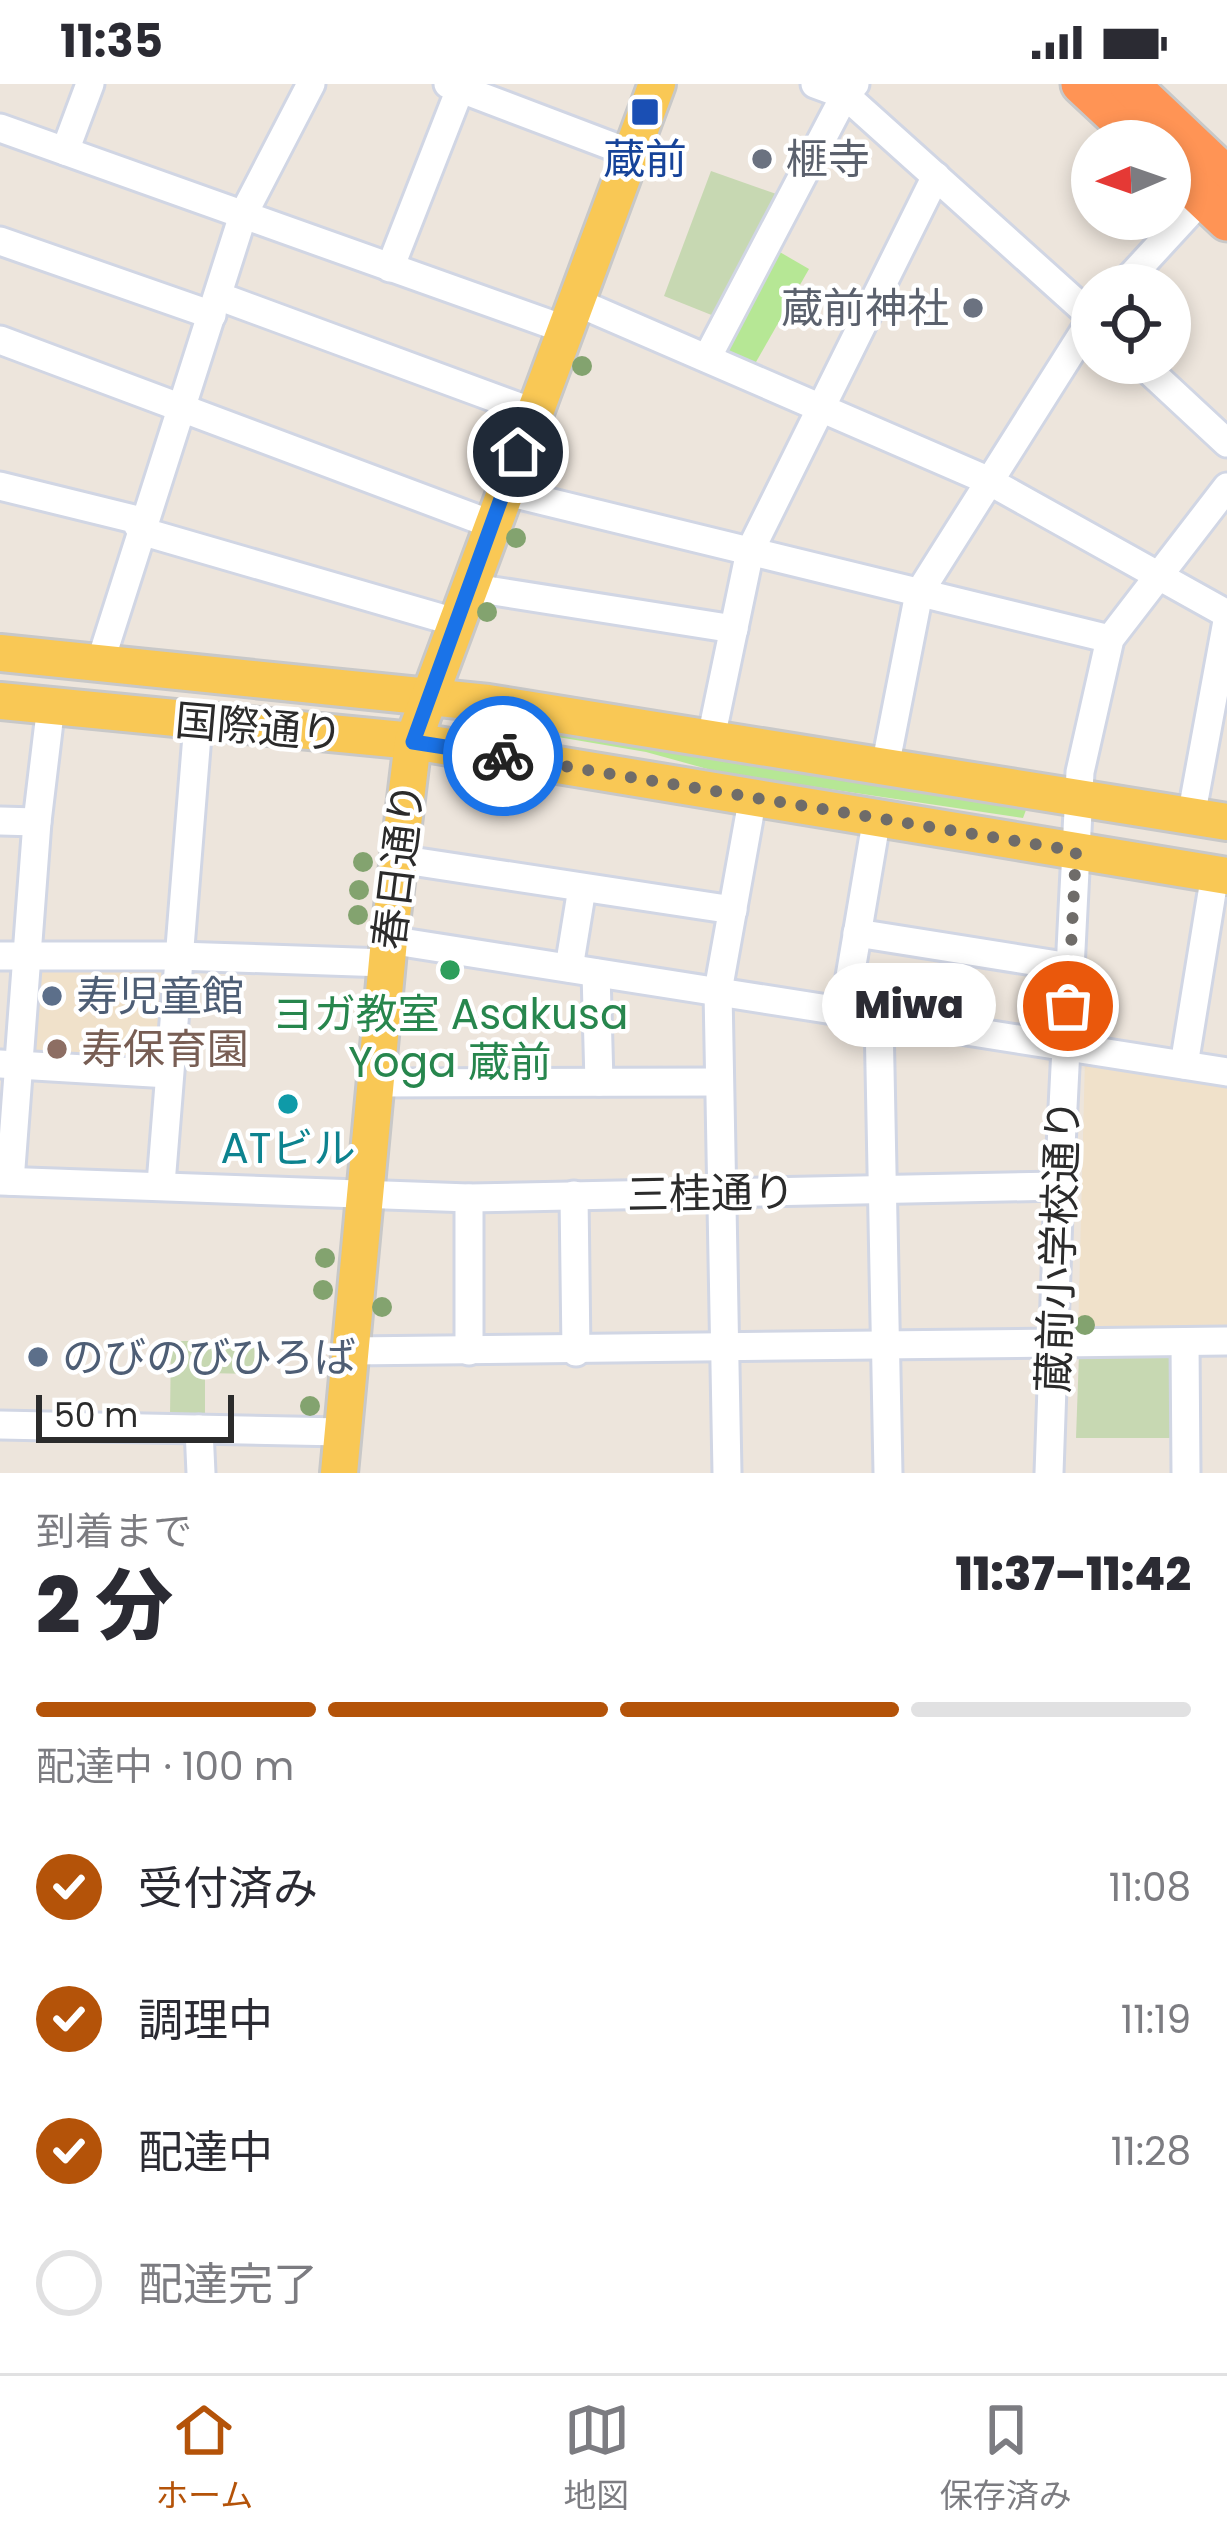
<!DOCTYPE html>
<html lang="ja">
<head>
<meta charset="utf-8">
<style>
  body { margin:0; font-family:Poppins,"Noto Sans JP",sans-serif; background:#f7f7f7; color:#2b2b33; height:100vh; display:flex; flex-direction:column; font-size:45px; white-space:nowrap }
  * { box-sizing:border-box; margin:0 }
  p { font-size:39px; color:#7c7c81 }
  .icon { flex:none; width:66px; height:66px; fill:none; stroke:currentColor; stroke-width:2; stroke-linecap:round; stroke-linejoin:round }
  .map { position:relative; height:1389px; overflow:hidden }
  .panel { display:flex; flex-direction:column; background:#fff; flex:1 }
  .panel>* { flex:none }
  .needle { width:78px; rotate:268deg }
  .buttons { position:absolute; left:1071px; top:36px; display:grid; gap:24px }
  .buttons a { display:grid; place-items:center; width:120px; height:120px; border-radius:50%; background:#fff; box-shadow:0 6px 18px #0003; font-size:60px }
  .scale { position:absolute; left:36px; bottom:30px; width:198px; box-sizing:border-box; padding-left:12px; border:6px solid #2b2b2b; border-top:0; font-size:33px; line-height:42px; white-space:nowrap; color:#2b2b2b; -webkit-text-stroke:9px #fff; paint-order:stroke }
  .pin { position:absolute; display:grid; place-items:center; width:102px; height:102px; color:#fff; margin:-51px; border:6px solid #fff; border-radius:50%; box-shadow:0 3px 12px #0007 }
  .courier { position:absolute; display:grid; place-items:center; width:120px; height:120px; margin:-60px; border:9px solid #1a73e8; border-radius:50%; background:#fff; color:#222; box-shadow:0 3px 15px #0007 }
  .bubble { position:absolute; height:84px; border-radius:42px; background:#fff; box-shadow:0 6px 18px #0003; font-size:39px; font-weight:800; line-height:84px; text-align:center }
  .summary em { font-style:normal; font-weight:800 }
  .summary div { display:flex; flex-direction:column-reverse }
  .summary { display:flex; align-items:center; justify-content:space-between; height:204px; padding:0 36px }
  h1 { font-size:78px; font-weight:800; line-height:90px }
  .bar { display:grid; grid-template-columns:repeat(4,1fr); gap:18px 12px; align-content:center; height:144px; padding:0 36px }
  .bar i { height:15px; border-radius:9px; background:#e1e1e2 }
  .bar .current { background:#b45309 }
  .bar p { grid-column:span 4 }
  ol { padding:0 36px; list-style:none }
  li { display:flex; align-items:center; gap:36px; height:132px }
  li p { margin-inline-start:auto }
  li .icon { padding:12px; border-radius:50%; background:#b45309; color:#fff; stroke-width:4 }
  li:last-child { color:#7c7c81 }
  li i { width:66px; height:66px; border:6px solid #e1e1e2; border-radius:50% }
  .status { display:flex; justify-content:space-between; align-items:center; height:84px; padding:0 60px; background:#fff; direction:ltr }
  .status svg { height:33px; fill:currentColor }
  .dock { display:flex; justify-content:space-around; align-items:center; height:168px; border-top:3px solid #e1e1e2; background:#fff; font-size:33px; color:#7c7c81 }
  .dock a { display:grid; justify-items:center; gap:6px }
  .dock .current { color:#b45309 }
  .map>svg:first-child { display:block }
  .education { fill:#f0e1ca }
  .green { fill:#b6e795 }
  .cemetery { fill:#c7d8b2 }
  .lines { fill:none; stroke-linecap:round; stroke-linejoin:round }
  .minor-casing { stroke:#d1d6e4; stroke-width:33 }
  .major-casing { stroke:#c8c8c8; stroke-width:42 }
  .highway-casing { stroke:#c8c8c8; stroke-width:45 }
  .minor { stroke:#fff; stroke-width:27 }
  .major { stroke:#f9c855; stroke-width:36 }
  .highway { stroke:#ff9455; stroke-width:39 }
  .tree { fill:#83a36f }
  .done { stroke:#6f6c69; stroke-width:12; stroke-dasharray:0 21.6 }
  .route { stroke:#1a73e8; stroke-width:15 }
  .transit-dot { fill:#1a4fb4; stroke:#fff; stroke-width:4.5 }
  .worship-dot { fill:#6b7280; stroke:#fff; stroke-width:4.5 }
  .leisure-dot { fill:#2e9e5b; stroke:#fff; stroke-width:4.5 }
  .service-dot { fill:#5c6f8a; stroke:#fff; stroke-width:4.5 }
  .education-dot { fill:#8d6e63; stroke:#fff; stroke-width:4.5 }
  .culture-dot { fill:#0f9aa8; stroke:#fff; stroke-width:4.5 }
  .labels { text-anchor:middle; stroke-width:9; stroke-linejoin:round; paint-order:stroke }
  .transit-label { font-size:42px; fill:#164399; stroke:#fff }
  .worship-label { font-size:42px; fill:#5b616d; stroke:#fff; text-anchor:start }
  .street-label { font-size:42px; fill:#2b2b2b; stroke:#fff }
  .service-label { font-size:42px; fill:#4e5e75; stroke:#fff; text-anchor:start }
  .leisure-label { font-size:42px; fill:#27864d; stroke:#fff }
  .education-label { font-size:42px; fill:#785e54; stroke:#fff; text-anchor:start }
  .culture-label { font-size:42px; fill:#0d838f; stroke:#fff }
</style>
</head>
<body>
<div class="status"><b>11:35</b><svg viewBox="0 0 49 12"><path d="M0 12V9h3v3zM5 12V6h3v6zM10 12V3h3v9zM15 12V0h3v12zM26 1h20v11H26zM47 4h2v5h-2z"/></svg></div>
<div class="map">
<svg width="1227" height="1389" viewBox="0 0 1227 1389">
  <rect width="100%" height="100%" fill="#ede5dc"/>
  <g class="education">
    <polygon points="38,883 169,884 161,981 32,975"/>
    <polygon points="1085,974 1227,997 1227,1247 1078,1251"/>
  </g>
  <g class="green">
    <polygon points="778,167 809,185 752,285 725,269"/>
    <polygon points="503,638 1026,726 1023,734 722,689 646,668 505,644"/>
  </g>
  <g class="cemetery">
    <polygon points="711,87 782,112 719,234 664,212"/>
    <polygon points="171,1257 255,1257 254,1290 205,1289 205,1332 170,1332"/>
    <polygon points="1179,1269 1176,1354 1076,1354 1079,1270"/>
  </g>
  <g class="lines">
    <defs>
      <g id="minor">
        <polyline points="448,0 630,69"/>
        <polyline points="815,0 845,11 1092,233"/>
        <polyline points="0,44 564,245"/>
        <polyline points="65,67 90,0"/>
        <polyline points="0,157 212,231"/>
        <polyline points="390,184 462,0"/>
        <polyline points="1123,201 1203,114"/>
        <polyline points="218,212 533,328"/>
        <polyline points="574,217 987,396 1227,530"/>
        <polyline points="0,256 491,440"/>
        <polyline points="707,274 845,11 855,0"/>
        <polyline points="1141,279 1227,359"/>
        <polyline points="0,402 134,435 141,447 455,538"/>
        <polyline points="503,407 1110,555"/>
        <polyline points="468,503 734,545"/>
        <polyline points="100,579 243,131 311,0"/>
        <polyline points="711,654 750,467 936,92"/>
        <polyline points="885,683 919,509 1092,235"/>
        <polyline points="1191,733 1227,537"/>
        <polyline points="0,737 37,738"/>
        <polyline points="398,775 733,826"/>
        <polyline points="857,849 1070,883"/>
        <polyline points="389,856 1227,988"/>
        <polyline points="0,872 178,872 386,879"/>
        <polyline points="569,884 582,804"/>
        <polyline points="596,889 599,998"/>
        <polyline points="844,928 877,733"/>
        <polyline points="879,934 888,1389"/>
        <polyline points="0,980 169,990"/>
        <polyline points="1184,981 1215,790"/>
        <polyline points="375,999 719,998"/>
        <polyline points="0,1097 469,1114 1059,1102"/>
        <polyline points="10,1097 37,738 51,621"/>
        <polyline points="161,1100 198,639"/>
        <polyline points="574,1111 576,1268"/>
        <polyline points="1185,1258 1186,1389"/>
        <polyline points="350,1267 1227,1257"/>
        <polyline points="469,1267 469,1114"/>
        <polyline points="0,1341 343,1348"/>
        <polyline points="199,1345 201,1389"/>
        <polyline points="727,1389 718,907 753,712"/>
        <polyline points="1049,1389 1059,1102 1080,688 1110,555 1227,403"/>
      </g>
      <g id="major">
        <polyline points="0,569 488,619 1227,738"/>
        <polyline points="0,617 413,657 1227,792"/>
        <polyline points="339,1389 389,856 413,657 657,0"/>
      </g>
      <g id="highway">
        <polyline points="1081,0 1142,57"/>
        <polyline points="1129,0 1227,93"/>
        <polyline points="1170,83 1227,137"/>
      </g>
    </defs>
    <use href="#minor" class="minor-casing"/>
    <use href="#major" class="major-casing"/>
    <use href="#highway" class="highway-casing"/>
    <use href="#minor" class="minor"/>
    <use href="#major" class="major"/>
    <use href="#highway" class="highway"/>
  </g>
  <g class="tree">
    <circle cx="582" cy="282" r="10"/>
    <circle cx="516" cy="454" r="10"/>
    <circle cx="487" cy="528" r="10"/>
    <circle cx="363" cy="778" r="10"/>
    <circle cx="359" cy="806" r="10"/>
    <circle cx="358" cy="831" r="10"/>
    <circle cx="325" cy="1174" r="10"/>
    <circle cx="323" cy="1206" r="10"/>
    <circle cx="382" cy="1223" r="10"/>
    <circle cx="1085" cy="1241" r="10"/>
    <circle cx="310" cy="1322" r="10"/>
  </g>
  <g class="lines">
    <polyline class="done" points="503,672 1076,767 1068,922"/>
    <polyline class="route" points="503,672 413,658 518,368"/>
  </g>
  <rect class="transit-dot" x="630" y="13" width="30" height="30" rx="6"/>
  <g class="worship-dot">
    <circle cx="762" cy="75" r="12"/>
    <circle cx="973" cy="224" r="12"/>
  </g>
  <circle class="leisure-dot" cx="450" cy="886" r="12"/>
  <g class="service-dot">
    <circle cx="52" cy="912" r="12"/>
    <circle cx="38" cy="1273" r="12"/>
  </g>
  <circle class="education-dot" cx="57" cy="965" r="12"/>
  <circle class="culture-dot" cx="288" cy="1020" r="12"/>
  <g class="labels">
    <g class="transit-label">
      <text x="645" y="90">蔵前</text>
    </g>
    <g class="worship-label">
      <text x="786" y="90">榧寺</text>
      <text x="949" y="239" text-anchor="end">蔵前神社</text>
    </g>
    <g class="street-label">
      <text transform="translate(259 643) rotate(5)" y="15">国際通り</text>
      <text transform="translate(398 782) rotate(-83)" y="15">春日通り</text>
      <text transform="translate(711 1109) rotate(-1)" y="15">三桂通り</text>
      <text transform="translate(1058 1162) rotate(-88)" y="15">蔵前小学校通り</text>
    </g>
    <g class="service-label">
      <text x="76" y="927">寿児童館</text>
      <text x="62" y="1288">のびのびひろば</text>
    </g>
    <g class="leisure-label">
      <text x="450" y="945">ヨガ教室 Asakusa<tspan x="450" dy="48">Yoga 蔵前</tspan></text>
    </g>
    <g class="education-label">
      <text x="81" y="980">寿保育園</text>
    </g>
    <g class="culture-label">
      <text x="288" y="1079">ATビル</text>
    </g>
  </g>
</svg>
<div class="buttons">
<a><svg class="needle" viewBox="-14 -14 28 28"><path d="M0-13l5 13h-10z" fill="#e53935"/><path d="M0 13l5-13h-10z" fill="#7c7c81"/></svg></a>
<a><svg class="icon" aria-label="locate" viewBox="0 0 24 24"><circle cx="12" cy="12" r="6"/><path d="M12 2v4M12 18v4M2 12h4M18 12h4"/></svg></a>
</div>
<div class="scale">50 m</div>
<div class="pin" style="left:1068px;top:922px;background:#ea580c"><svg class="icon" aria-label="bag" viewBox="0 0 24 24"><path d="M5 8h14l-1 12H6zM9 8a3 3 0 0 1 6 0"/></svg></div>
<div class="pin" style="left:518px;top:368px;background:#1f2937"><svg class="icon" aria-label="home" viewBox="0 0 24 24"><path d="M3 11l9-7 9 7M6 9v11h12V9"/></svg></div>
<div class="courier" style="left:503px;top:672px"><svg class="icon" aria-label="bike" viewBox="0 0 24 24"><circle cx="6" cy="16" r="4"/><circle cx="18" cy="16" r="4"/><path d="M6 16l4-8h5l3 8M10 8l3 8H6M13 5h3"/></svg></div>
<div class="bubble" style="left:822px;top:879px;width:174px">Miwa</div>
</div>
<section class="panel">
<div class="summary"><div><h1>2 分</h1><p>到着まで</p></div><em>11:37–11:42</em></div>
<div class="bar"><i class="current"></i><i class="current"></i><i class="current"></i><i></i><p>配達中 · 100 m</p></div>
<ol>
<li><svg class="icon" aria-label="check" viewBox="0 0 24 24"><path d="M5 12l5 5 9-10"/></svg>受付済み<p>11:08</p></li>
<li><svg class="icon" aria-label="check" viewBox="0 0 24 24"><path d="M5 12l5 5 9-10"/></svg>調理中<p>11:19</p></li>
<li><svg class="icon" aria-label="check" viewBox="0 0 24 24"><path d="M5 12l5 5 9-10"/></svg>配達中<p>11:28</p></li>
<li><i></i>配達完了</li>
</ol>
</section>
<nav class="dock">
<a class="current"><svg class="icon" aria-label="home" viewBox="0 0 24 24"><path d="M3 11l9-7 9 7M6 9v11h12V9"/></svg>ホーム</a>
<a><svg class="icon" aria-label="map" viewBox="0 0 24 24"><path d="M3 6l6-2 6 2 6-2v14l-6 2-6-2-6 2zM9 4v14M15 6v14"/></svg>地図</a>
<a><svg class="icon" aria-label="saved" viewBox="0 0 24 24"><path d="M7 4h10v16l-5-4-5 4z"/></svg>保存済み</a>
</nav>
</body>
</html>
